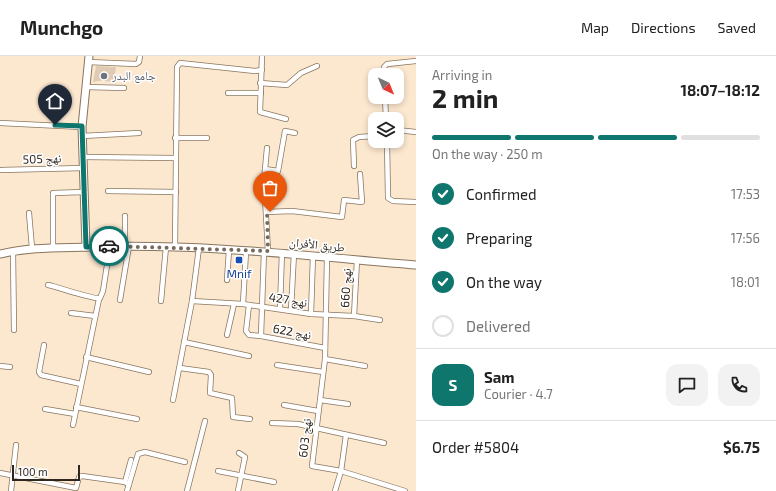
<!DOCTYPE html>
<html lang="en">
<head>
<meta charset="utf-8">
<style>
  body { margin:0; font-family:"Exo 2","Noto Naskh Arabic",sans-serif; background:#f2f2f2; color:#222; height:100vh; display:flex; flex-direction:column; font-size:15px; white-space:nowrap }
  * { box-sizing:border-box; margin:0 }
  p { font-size:13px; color:#767676 }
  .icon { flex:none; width:22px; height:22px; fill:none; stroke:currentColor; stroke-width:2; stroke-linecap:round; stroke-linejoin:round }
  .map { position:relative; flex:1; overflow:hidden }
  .drawer { display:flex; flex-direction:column; background:#fff; width:360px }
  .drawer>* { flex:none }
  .needle { width:26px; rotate:137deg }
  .controls { position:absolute; left:368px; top:12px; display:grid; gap:8px }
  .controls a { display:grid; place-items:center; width:36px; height:36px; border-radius:8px; background:#fff; box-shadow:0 2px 6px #0003; font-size:20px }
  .scale { position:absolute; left:12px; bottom:10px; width:68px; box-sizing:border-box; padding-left:4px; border:2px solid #2f271e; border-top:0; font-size:11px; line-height:14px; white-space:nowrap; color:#2f271e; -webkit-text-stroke:3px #fff; paint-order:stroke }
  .pin { position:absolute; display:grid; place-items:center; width:34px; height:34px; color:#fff; margin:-41px -17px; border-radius:50% 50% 50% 0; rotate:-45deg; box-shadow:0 0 4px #0007 }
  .pin .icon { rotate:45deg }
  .courier { position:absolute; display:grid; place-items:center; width:40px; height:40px; margin:-20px; border:3px solid #0f766e; border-radius:50%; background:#fff; color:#222; box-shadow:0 1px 5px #0007 }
  .summary em { font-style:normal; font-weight:700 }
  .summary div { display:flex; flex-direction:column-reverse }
  .summary { display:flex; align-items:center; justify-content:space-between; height:68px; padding:0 16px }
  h1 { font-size:26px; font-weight:700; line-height:30px }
  .bar { display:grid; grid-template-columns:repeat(4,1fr); gap:6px 4px; align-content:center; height:48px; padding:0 16px }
  .bar i { height:5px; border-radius:3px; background:#e0e0e0 }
  .bar .on { background:#0f766e }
  .bar p { grid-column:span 4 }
  .line { display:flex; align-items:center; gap:10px; padding:0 16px; border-top:1px solid #e0e0e0 }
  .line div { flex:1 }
  .round { display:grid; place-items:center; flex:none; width:42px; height:42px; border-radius:12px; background:#f2f2f2 }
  ol { padding:0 16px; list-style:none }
  li { display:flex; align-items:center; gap:12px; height:44px }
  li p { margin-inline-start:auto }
  li .icon { padding:4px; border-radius:50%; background:#0f766e; color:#fff; stroke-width:4 }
  li:last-child { color:#767676 }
  li i { width:22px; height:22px; border:2px solid #e0e0e0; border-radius:50% }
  header { display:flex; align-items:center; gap:24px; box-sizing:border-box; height:56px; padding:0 20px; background:#fff; border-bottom:1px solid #e0e0e0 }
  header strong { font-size:19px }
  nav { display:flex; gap:22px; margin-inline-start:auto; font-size:14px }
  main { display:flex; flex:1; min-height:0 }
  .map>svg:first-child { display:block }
  .building { fill:#dfcbb3 }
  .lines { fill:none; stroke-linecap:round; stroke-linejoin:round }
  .street-casing { stroke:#897660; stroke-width:6 }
  .secondary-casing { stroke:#897660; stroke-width:9 }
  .street { stroke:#fff; stroke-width:4.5 }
  .secondary { stroke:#fff; stroke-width:7 }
  .done { stroke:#776a5c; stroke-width:4; stroke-dasharray:0 7.2 }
  .route { stroke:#0f766e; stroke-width:5 }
  .worship-dot { fill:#6b7280; stroke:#fff; stroke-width:1.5 }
  .transit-dot { fill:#1a4fb4; stroke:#fff; stroke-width:1.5 }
  .labels { text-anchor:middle; stroke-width:3; stroke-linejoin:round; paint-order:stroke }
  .worship-label { font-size:12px; fill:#5b616d; stroke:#fff; text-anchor:start }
  .street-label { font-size:12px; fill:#2f271e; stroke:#fff }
  .transit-label { font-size:12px; fill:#164399; stroke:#fff }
</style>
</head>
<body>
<header>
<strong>Munchgo</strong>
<nav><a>Map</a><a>Directions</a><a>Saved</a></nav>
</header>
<main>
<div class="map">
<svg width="416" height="435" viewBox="0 0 416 435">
  <rect width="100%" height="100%" fill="#fce7cf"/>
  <polygon class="building" points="96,10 116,11 114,26 104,25 104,24 93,26"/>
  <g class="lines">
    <defs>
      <g id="street">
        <polyline points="262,0 260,56 286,63"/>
        <polyline points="88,6 136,8 139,6 140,0"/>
        <polyline points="384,19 384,11 387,8 416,5"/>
        <polyline points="260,27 287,29 301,17 317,10"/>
        <polyline points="86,31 124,32"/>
        <polyline points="228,37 261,37"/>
        <polyline points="385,41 386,63"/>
        <polyline points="0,67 82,71"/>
        <polyline points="397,74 416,76"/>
        <polyline points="82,80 139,77"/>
        <polyline points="175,82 207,82"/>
        <polyline points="387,85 388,142 393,145 416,146"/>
        <polyline points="267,92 264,124 268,195"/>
        <polyline points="83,101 175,102"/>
        <polyline points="354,110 353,84 359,81 375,80"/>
        <polyline points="265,113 278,115 285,75 295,77"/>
        <polyline points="1,114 84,112"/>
        <polyline points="108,135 176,136"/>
        <polyline points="267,156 292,155 342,161 344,144 362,146 360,118"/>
        <polyline points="29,157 32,192"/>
        <polyline points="125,190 125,160"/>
        <polyline points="53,191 53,137 85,136"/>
        <polyline points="175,191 177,11 180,7 255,15 262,14"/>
        <polyline points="13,195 14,274"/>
        <polyline points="264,195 261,280 325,292"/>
        <polyline points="327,201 325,303 312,410 341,415 405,435"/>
        <polyline points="227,224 229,194"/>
        <path d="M48,229C58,231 95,244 100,242L103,235L110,190"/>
        <polyline points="120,244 129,190"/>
        <polyline points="161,245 166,191"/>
        <polyline points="192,245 243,248 311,258 354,260 380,264"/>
        <polyline points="243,248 246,195"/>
        <polyline points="249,249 246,275 249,279 261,280"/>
        <polyline points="280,252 282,196"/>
        <polyline points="291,254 294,197"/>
        <polyline points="71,257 95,260"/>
        <polyline points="311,258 313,199"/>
        <polyline points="354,260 357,204"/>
        <polyline points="227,279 234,248"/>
        <polyline points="184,286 249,300"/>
        <polyline points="44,289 39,316 41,319 81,328"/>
        <polyline points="86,301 149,316"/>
        <polyline points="325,303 365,310"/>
        <polyline points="277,309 323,316"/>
        <polyline points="0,310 10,311"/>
        <polyline points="180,312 209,316 211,319 210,337 232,342 233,361 250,363"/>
        <polyline points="173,344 192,245 199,192"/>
        <polyline points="320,344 348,348"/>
        <polyline points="284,349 318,355"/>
        <polyline points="76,351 137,363"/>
        <polyline points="45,353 75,358"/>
        <polyline points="272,367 298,368 384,387"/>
        <polyline points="73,369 99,243"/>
        <polyline points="218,415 274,426"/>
        <polyline points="0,417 76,432 79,421 82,420 125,426 129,429"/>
        <polyline points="125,426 131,404"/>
        <polyline points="11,435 16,389"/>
        <polyline points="127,435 138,398 145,396 185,406"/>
        <polyline points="187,435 205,365"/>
        <polyline points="238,435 245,401 239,397"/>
        <polyline points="335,435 341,415 346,379"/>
      </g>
      <g id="secondary">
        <polyline points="86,191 82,71 89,0"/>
        <path d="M0,198C30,191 59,192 90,191C199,187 308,200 416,209"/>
      </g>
    </defs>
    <use href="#street" class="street-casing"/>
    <use href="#secondary" class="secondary-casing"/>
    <use href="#street" class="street"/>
    <use href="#secondary" class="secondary"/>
  </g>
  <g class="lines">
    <polyline class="done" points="109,190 268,195 267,156 270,156"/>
    <polyline class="route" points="55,69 82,70 86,191 109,190"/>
  </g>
  <circle class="worship-dot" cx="104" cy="20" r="4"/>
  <rect class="transit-dot" x="235" y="200" width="8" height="8" rx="2"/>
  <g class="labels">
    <g class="worship-label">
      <text x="112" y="24">جامع البدر</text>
    </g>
    <g class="street-label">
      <text transform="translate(42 103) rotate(-2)" y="4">نهج 505</text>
      <text transform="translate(317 189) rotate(6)" y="4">طريق الأفران</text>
      <text transform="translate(346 232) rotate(-87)" y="4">نهج 660</text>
      <text transform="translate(288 244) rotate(9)" y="4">نهج 427</text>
      <text transform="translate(292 276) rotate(10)" y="4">نهج 622</text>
      <text transform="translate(305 382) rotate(-84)" y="4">نهج 603</text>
    </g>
    <g class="transit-label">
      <text x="239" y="222">Mnif</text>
    </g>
  </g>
</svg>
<div class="controls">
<a><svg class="needle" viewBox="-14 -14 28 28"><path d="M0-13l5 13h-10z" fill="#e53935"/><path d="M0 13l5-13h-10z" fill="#767676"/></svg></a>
<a><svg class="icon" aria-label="layers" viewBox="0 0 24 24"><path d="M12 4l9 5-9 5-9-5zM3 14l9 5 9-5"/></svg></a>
</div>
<div class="scale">100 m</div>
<div class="pin" style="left:270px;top:156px;background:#ea580c"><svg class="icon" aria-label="bag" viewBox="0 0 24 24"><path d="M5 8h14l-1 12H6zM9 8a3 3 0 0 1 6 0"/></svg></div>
<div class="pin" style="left:55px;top:69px;background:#1f2937"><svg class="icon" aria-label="home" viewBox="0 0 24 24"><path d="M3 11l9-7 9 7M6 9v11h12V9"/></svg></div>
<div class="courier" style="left:109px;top:190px"><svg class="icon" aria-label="car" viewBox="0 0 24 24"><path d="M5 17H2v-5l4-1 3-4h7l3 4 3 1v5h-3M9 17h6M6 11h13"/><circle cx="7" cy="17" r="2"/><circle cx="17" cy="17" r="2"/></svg></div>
</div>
<section class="drawer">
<div class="summary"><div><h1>2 min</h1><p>Arriving in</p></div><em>18:07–18:12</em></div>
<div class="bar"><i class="on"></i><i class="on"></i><i class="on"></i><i></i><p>On the way · 250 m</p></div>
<ol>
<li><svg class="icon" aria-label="check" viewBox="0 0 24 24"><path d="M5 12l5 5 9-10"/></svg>Confirmed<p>17:53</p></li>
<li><svg class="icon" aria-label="check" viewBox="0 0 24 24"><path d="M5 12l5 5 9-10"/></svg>Preparing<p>17:56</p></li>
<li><svg class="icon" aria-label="check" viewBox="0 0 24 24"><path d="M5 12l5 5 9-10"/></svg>On the way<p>18:01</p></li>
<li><i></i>Delivered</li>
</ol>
<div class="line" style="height:72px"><b class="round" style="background:#0f766e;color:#fff">S</b><div><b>Sam</b><p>Courier · 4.7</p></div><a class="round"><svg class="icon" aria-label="chat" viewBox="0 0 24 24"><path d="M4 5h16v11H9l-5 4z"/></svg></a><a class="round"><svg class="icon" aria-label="phone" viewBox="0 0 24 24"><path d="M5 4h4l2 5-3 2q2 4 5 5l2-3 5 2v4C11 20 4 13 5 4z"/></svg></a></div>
<div class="line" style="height:52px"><div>Order #5804</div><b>$6.75</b></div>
</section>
</main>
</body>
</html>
